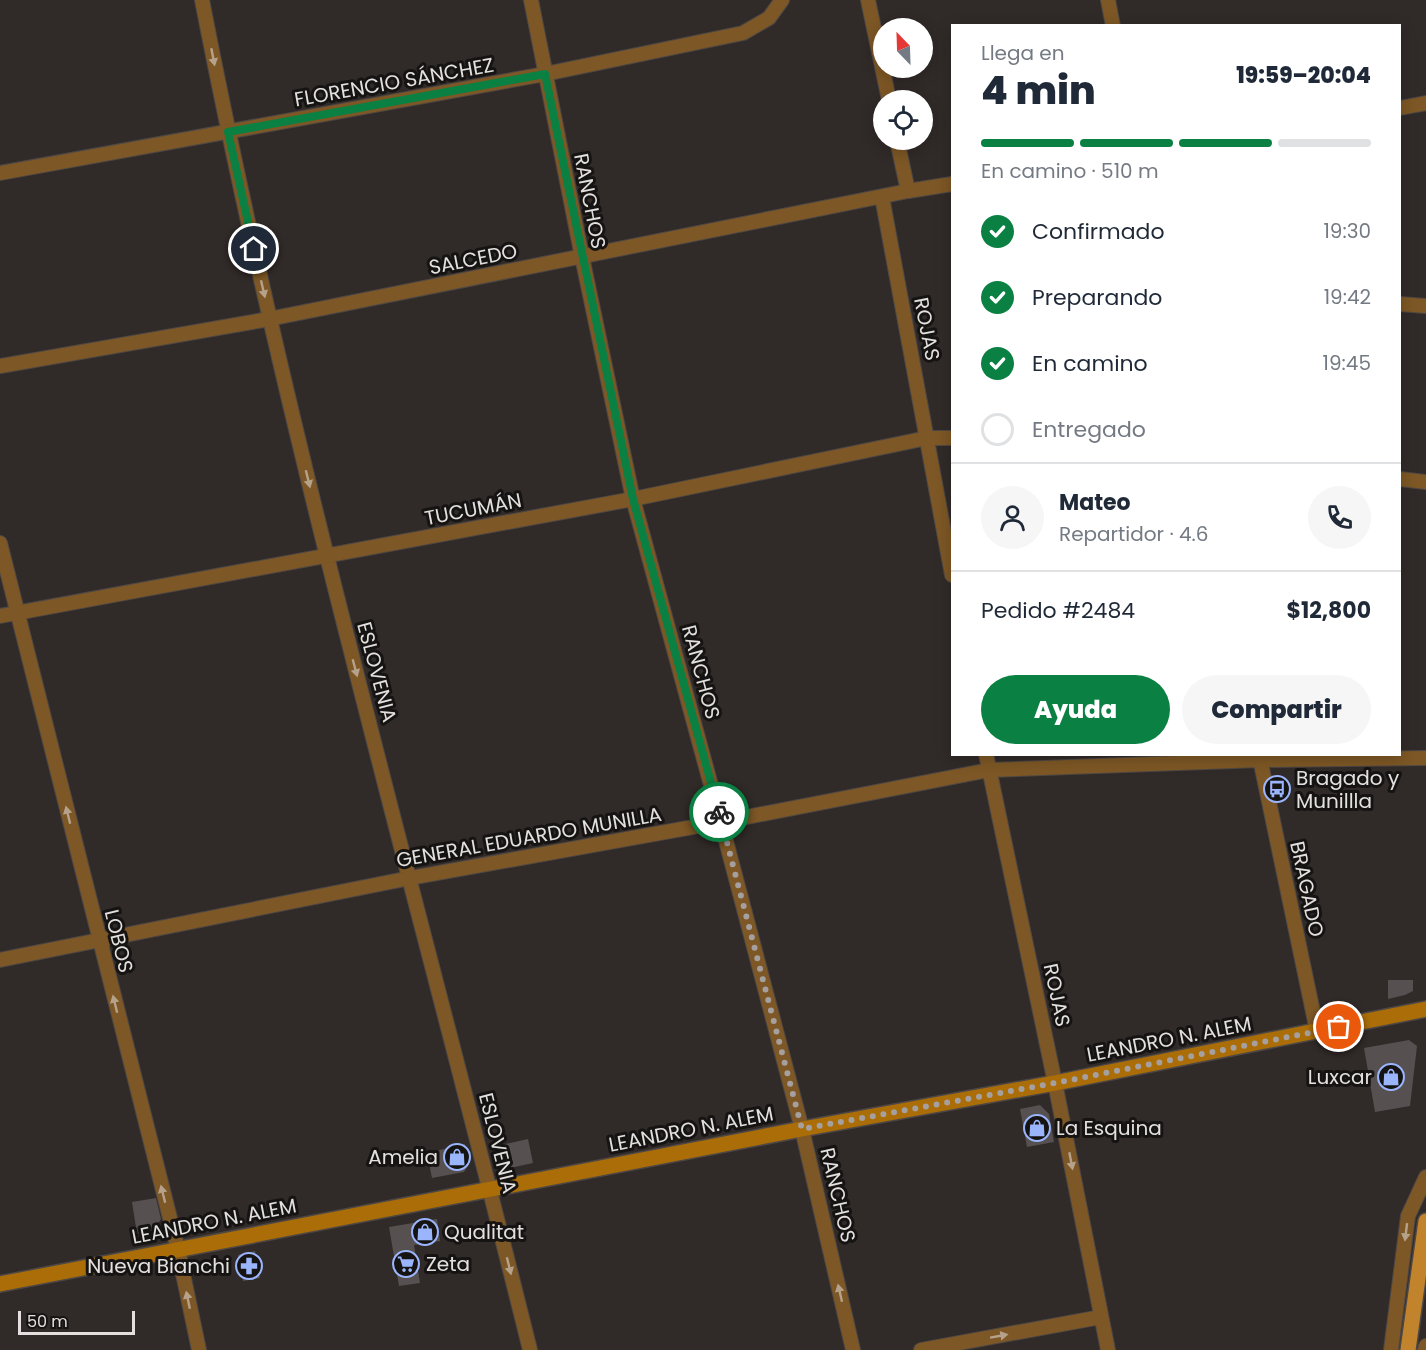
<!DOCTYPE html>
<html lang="es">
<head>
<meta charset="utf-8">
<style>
  body { margin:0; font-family:Poppins,sans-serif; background:#f6f6f7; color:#1f2937; height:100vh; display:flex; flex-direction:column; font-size:22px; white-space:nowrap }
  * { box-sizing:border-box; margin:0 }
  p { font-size:20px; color:#747a83 }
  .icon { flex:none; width:33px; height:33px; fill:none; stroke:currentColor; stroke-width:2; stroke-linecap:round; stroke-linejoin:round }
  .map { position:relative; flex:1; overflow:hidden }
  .panel { position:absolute; left:951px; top:24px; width:450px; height:732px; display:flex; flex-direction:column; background:#fff; border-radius:0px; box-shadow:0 3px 15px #0003 }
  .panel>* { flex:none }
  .needle { width:39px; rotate:337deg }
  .buttons { position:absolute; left:873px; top:18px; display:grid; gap:12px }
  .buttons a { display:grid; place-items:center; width:60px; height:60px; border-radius:50%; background:#fff; box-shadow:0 3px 15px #0003; font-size:30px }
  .scale { position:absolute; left:18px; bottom:15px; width:117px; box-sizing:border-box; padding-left:6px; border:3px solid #e4e0df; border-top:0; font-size:16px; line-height:21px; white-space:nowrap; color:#e4e0df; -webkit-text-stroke:4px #161413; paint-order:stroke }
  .pin { position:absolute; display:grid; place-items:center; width:51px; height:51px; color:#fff; margin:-26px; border:3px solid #fff; border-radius:50%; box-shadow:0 2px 6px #0007 }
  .courier { position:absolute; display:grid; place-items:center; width:60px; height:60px; margin:-30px; border:4px solid #0b8043; border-radius:50%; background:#fff; color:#222; box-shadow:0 2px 8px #0007 }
  .head em { font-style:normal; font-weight:800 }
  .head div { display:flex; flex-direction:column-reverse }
  .head { display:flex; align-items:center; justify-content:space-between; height:102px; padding:0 30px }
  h1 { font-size:39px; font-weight:800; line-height:45px }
  .bar { display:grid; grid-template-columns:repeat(4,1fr); gap:9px 6px; align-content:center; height:72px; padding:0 30px }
  .bar i { height:8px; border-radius:4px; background:#e0e1e3 }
  .bar .current { background:#0b8043 }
  .bar p { grid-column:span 4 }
  .line { display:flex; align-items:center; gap:15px; padding:0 30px; border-top:2px solid #e0e1e3 }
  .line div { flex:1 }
  .round { display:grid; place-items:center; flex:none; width:63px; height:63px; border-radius:32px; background:#f6f6f7 }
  ol { padding:0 30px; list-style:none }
  li { display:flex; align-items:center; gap:18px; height:66px }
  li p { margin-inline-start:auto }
  li .icon { padding:6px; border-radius:50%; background:#0b8043; color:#fff; stroke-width:4 }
  li:last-child { color:#747a83 }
  li i { width:33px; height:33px; border:3px solid #e0e1e3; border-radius:50% }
  .primary-button { display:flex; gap:12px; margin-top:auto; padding:12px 30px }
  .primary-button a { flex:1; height:69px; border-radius:36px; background:#0b8043; color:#fff; font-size:24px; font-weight:800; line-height:69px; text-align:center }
  .primary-button a+a { background:#f6f6f7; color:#1f2937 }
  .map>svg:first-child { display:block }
  .building { fill:#565050 }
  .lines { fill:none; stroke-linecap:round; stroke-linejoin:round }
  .street-casing { stroke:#4d4745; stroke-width:16 }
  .secondary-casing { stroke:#4d4745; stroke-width:18 }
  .primary-casing { stroke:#4d4745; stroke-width:18 }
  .street { stroke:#7d5725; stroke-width:14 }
  .secondary { stroke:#aa6d07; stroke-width:15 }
  .primary { stroke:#c1842d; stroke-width:15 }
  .oneway { fill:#b6a28b }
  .done { stroke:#a5a09f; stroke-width:6; stroke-dasharray:0 10.8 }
  .route { stroke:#0b8043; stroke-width:8 }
  .labels { text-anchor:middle; stroke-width:6; stroke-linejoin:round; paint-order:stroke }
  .street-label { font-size:20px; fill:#e4e0df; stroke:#161413 }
  .poi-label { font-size:20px; fill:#e4e0df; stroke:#161413; text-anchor:start }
</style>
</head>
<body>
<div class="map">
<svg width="1426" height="1350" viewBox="0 0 1426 1350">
  <rect width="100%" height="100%" fill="#302a28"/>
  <g class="building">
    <polygon points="1388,980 1413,980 1413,991 1405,995 1388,999"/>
    <polygon points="1409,1040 1417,1046 1410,1106 1375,1112 1364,1048"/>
    <polygon points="1040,1105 1049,1114 1054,1142 1027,1147 1020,1109"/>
    <polygon points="528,1139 533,1163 510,1168 500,1159 497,1146"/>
    <polygon points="465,1144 469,1164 464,1172 432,1178 427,1153"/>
    <polygon points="156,1198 161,1219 153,1231 137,1234 132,1202"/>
    <polygon points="437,1219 440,1241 414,1245 420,1283 399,1286 389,1227"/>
    <polygon points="255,1251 260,1278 243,1281 238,1255"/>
  </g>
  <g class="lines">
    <defs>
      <g id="street">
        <path d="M202,0C290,455 419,901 530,1350"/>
        <polyline points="531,0 582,257 633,499 721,822 802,1129 853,1350"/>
        <polyline points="868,0 889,100"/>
        <polyline points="1108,0 1113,26"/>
        <polyline points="1400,108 1426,103"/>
        <polyline points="897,140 908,191"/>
        <polyline points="0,173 545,74 743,33 769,18 782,0"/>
        <polyline points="882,197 952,575"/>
        <polyline points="1400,304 1426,306"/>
        <polyline points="0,366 269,319 908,191 952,184"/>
        <polyline points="1400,479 1426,482"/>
        <polyline points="0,543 178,1250 199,1350"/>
        <polyline points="0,616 633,499 927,438 952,438"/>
        <polyline points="986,754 1055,1083 1108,1350"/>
        <polyline points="1259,754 1317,1031"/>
        <polyline points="0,960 410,878 721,822 989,770 1260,760 1426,758"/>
        <polyline points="921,1350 1101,1317"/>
        <polyline points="1391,1350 1408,1216 1426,1177"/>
        <polyline points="1425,1350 1426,1346"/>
      </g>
      <polyline id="secondary" points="0,1284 802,1129 1055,1083 1426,1009"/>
      <polyline id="primary" points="1408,1350 1426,1221"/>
    </defs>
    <use href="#street" class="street-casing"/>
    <use href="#secondary" class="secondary-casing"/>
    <use href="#primary" class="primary-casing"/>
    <use href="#street" class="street"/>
    <use href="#secondary" class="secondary"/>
    <use href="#primary" class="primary"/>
  </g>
  <defs><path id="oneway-solid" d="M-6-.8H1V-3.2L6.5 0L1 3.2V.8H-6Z" transform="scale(1.5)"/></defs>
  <g class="oneway">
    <use href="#oneway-solid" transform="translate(213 57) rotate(79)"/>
    <use href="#oneway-solid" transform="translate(263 289) rotate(77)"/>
    <use href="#oneway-solid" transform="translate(308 479) rotate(76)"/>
    <use href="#oneway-solid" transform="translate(355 668) rotate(75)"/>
    <use href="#oneway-solid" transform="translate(68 815) rotate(-104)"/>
    <use href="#oneway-solid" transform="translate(115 1004) rotate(-104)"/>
    <use href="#oneway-solid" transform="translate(1071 1161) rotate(79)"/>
    <use href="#oneway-solid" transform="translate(163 1194) rotate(-104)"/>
    <use href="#oneway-solid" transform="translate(1406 1232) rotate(97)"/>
    <use href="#oneway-solid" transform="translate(509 1266) rotate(76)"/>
    <use href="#oneway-solid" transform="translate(840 1293) rotate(-103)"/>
    <use href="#oneway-solid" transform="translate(188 1300) rotate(-102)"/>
    <use href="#oneway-solid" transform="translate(999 1336) rotate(-10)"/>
  </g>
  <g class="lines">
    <polyline class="done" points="719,812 802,1129 1055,1083 1339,1027"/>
    <polyline class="route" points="254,249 228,132 545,74 633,499 719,812"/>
  </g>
  <defs>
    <symbol id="bus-ring" viewBox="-11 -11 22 22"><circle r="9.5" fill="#161413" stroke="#9bb5fd" stroke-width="1.5"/><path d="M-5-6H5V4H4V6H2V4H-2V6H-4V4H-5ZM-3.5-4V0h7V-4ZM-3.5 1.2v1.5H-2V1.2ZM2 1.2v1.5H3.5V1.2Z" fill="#9bb5fd"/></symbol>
    <symbol id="shop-ring" viewBox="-11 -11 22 22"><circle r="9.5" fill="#161413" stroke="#9bb5fd" stroke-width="1.5"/><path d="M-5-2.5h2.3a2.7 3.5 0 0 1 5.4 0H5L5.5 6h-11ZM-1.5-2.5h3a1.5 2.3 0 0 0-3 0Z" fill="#9bb5fd"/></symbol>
    <symbol id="supermarket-ring" viewBox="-11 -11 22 22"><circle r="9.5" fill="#161413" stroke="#9bb5fd" stroke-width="1.5"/><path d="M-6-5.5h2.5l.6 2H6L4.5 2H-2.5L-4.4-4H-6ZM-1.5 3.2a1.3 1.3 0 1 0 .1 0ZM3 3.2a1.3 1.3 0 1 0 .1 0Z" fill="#9bb5fd"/></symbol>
    <symbol id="pharmacy-ring" viewBox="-11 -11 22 22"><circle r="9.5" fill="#161413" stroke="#9bb5fd" stroke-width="1.5"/><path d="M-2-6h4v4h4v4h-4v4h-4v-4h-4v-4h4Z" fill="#9bb5fd"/></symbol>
  </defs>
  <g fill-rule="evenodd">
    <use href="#bus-ring" x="1262" y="774" width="30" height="30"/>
    <use href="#shop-ring" x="1376" y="1062" width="30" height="30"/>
    <use href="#shop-ring" x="1022" y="1113" width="30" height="30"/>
    <use href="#shop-ring" x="442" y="1142" width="30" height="30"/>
    <use href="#shop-ring" x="410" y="1217" width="30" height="30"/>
    <use href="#supermarket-ring" x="391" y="1249" width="30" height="30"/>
    <use href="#pharmacy-ring" x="234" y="1251" width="30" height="30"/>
  </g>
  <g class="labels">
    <g class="street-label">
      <text transform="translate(394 82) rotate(-10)" y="7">FLORENCIO SÁNCHEZ</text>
      <text transform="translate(590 201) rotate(79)" y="7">RANCHOS</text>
      <text transform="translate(473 259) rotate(-11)" y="7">SALCEDO</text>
      <text transform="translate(927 329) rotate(79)" y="7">ROJAS</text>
      <text transform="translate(473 509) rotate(-11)" y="7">TUCUMÁN</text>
      <text transform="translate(377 672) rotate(75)" y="7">ESLOVENIA</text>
      <text transform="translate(701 672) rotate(75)" y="7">RANCHOS</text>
      <text transform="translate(529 837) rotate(-10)" y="7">GENERAL EDUARDO MUNILLA</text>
      <text transform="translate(1307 889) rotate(78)" y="7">BRAGADO</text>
      <text transform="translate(119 941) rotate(76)" y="7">LOBOS</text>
      <text transform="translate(1057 995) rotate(78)" y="7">ROJAS</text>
      <text transform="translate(1169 1039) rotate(-11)" y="7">LEANDRO N. ALEM</text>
      <text transform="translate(691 1129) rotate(-11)" y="7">LEANDRO N. ALEM</text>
      <text transform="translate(498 1143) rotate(76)" y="7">ESLOVENIA</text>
      <text transform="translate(838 1195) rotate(77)" y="7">RANCHOS</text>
      <text transform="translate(214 1221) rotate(-11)" y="7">LEANDRO N. ALEM</text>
    </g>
    <g class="poi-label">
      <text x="1296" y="785">Bragado y<tspan x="1296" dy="23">Munillla</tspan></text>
      <text x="1372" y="1084" text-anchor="end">Luxcar</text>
      <text x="1056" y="1135">La Esquina</text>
      <text x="438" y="1164" text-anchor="end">Amelia</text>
      <text x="444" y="1239">Qualitat</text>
      <text x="426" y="1271">Zeta</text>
      <text x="230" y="1273" text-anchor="end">Nueva Bianchi</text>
    </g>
  </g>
</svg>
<div class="buttons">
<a><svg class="needle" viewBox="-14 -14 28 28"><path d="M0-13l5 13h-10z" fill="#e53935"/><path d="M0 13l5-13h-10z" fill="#747a83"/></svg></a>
<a><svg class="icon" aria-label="locate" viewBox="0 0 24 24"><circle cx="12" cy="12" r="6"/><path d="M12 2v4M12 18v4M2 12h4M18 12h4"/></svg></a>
</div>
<div class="scale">50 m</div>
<div class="pin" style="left:1339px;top:1027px;background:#ea580c"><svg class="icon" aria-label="bag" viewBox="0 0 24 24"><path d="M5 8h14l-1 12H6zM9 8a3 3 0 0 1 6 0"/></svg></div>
<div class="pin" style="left:254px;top:249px;background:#1f2937"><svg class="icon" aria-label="home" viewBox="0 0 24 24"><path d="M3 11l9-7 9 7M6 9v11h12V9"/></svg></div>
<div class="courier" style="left:719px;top:812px"><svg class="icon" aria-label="bike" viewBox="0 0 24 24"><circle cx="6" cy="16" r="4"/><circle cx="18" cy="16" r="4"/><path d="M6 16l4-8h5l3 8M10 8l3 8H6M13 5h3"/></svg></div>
<section class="panel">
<div class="head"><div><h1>4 min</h1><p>Llega en</p></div><em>19:59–20:04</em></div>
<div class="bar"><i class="current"></i><i class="current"></i><i class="current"></i><i></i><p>En camino · 510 m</p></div>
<ol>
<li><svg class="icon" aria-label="check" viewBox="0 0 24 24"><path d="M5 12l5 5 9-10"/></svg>Confirmado<p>19:30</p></li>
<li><svg class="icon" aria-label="check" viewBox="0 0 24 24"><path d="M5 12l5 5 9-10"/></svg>Preparando<p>19:42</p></li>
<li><svg class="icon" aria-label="check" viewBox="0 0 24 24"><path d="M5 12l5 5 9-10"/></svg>En camino<p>19:45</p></li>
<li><i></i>Entregado</li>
</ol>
<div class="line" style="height:108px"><a class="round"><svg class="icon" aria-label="person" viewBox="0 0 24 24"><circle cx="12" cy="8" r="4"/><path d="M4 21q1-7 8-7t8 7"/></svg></a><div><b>Mateo</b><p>Repartidor · 4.6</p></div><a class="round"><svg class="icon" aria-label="phone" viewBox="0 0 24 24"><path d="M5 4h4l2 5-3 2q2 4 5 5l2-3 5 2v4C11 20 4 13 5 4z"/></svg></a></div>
<div class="line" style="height:78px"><div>Pedido #2484</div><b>$12,800</b></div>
<div class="primary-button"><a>Ayuda</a><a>Compartir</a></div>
</section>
</div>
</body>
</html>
